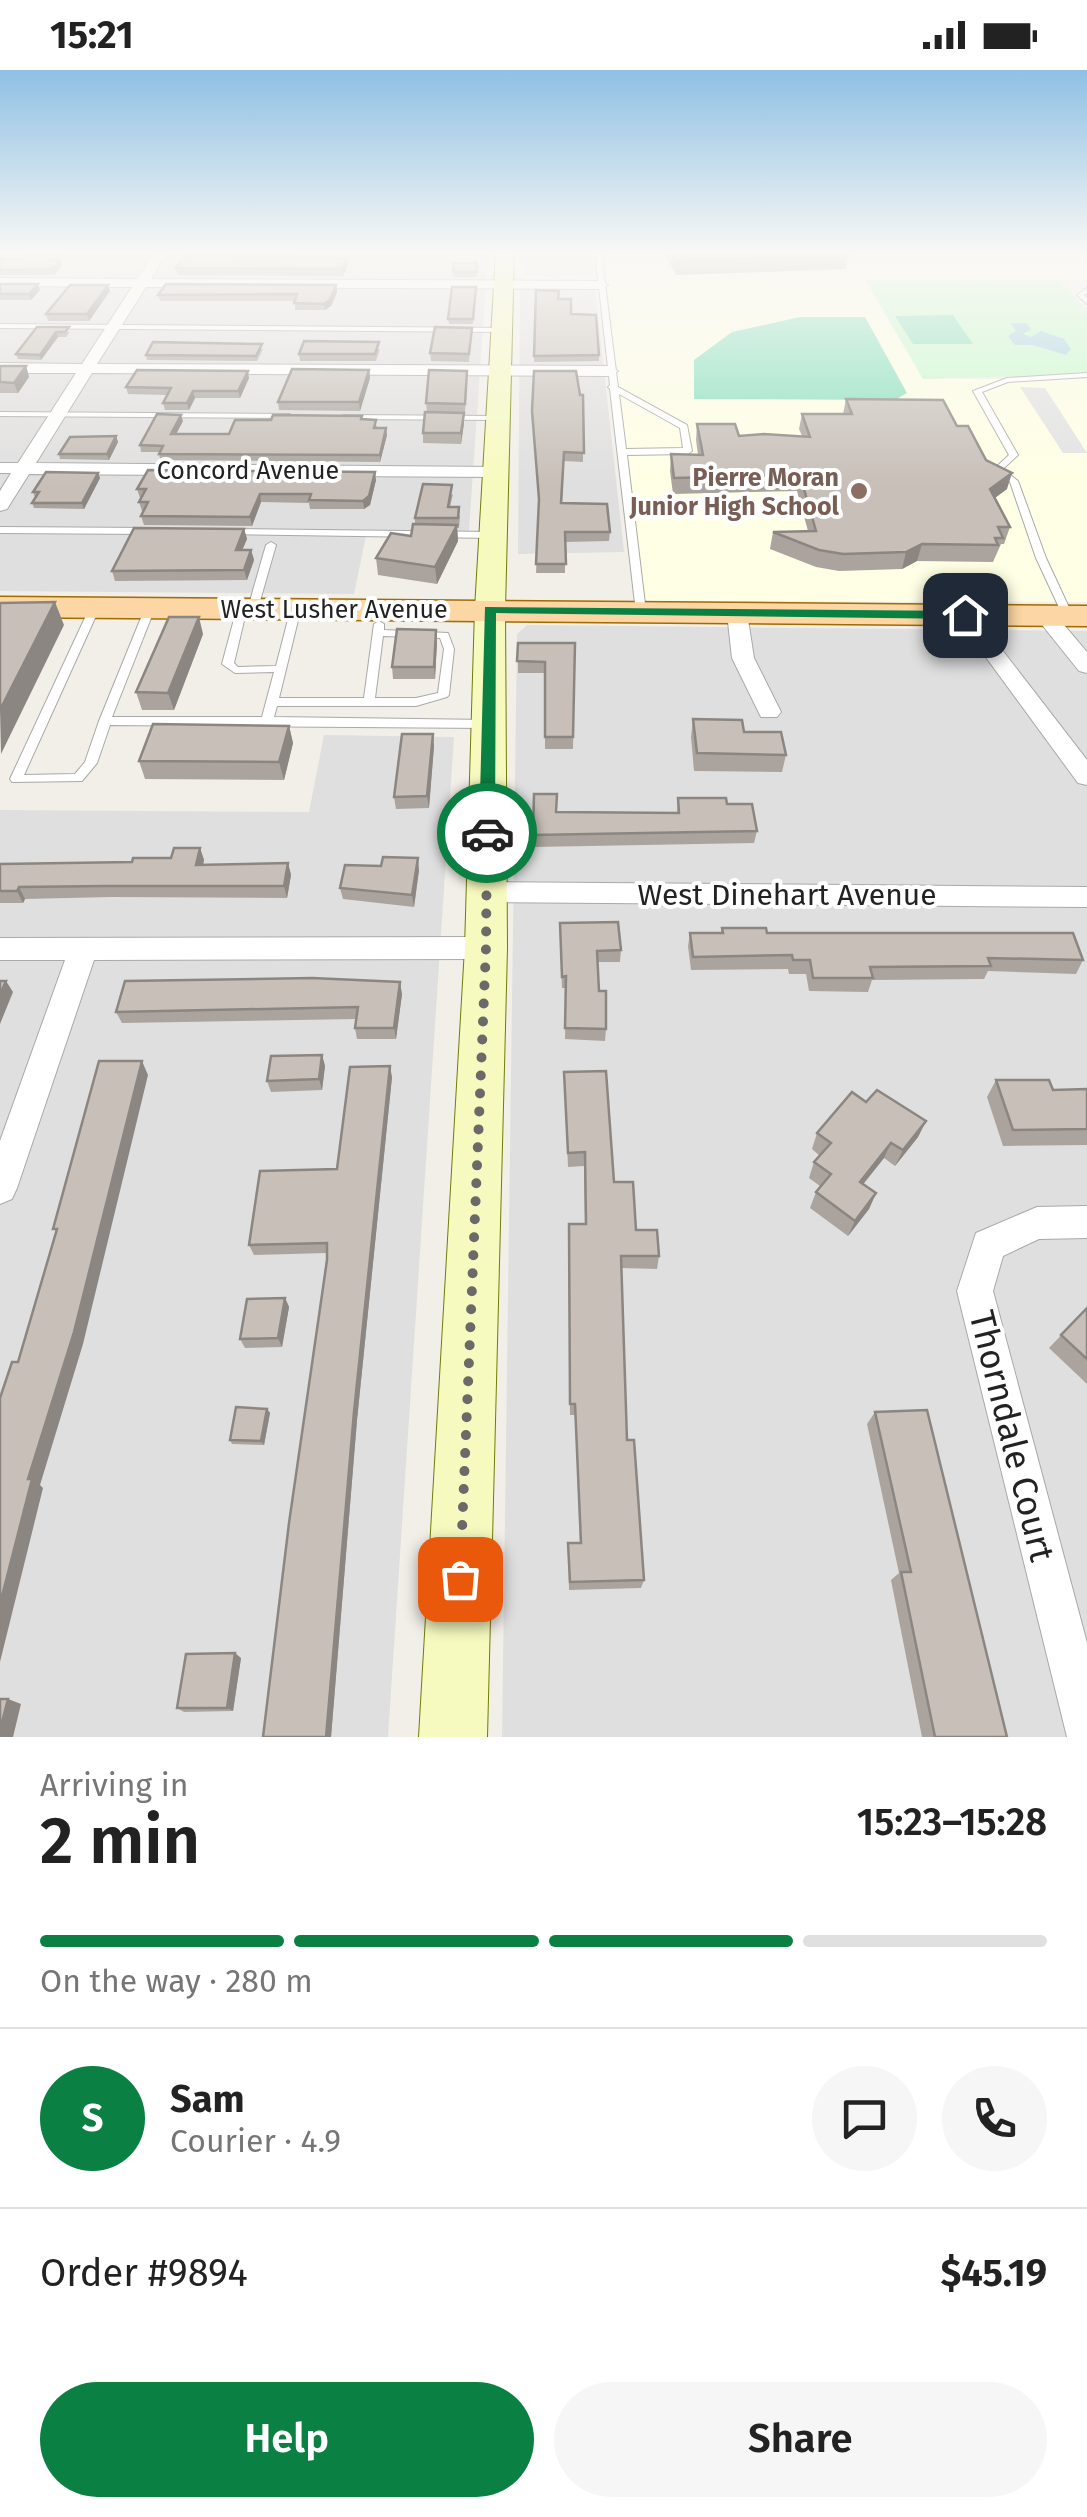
<!DOCTYPE html>
<html lang="en">
<head>
<meta charset="utf-8">
<style>
  body { margin:0; font-family:"Fira Sans",sans-serif; background:#f6f6f6; color:#222; height:100vh; display:flex; flex-direction:column; font-size:38px; white-space:nowrap }
  * { box-sizing:border-box; margin:0 }
  p { font-size:32px; color:#767676 }
  .icon { flex:none; width:55px; height:55px; fill:none; stroke:currentColor; stroke-width:2; stroke-linecap:round; stroke-linejoin:round }
  .map { position:relative; height:1667px; overflow:hidden }
  .sheet { display:flex; flex-direction:column; background:#fff; flex:1 }
  .sheet>* { flex:none }
  .pin { position:absolute; display:grid; place-items:center; width:85px; height:85px; color:#fff; margin:-42px; border-radius:20px; box-shadow:0 5px 15px #0006 }
  .courier { position:absolute; display:grid; place-items:center; width:100px; height:100px; margin:-50px; border:8px solid #0b8043; border-radius:50%; background:#fff; color:#222; box-shadow:0 2px 12px #0007 }
  .overview em { font-style:normal; font-weight:600 }
  .overview div { display:flex; flex-direction:column-reverse }
  .overview { display:flex; align-items:center; justify-content:space-between; height:170px; padding:0 40px }
  h1 { font-size:65px; font-weight:600; line-height:75px }
  .bar { display:grid; grid-template-columns:repeat(4,1fr); gap:15px 10px; align-content:center; height:120px; padding:0 40px }
  .bar i { height:12px; border-radius:8px; background:#e0e0e0 }
  .bar .selected { background:#0b8043 }
  .bar p { grid-column:span 4 }
  .line { display:flex; align-items:center; gap:25px; padding:0 40px; border-top:2px solid #e0e0e0 }
  .line div { flex:1 }
  .round { display:grid; place-items:center; flex:none; width:105px; height:105px; border-radius:52px; background:#f6f6f6 }
  .primary-button { display:flex; gap:20px; margin-top:auto; padding:20px 40px }
  .primary-button a { flex:1; height:115px; border-radius:60px; background:#0b8043; color:#fff; font-size:40px; font-weight:600; line-height:115px; text-align:center }
  .primary-button a+a { background:#f6f6f6; color:#222 }
  .status { display:flex; justify-content:space-between; align-items:center; height:70px; padding:0 50px; background:#fff; direction:ltr }
  .status svg { height:28px; fill:currentColor }
  .map>svg:first-child { display:block }
  .residential { fill:#e0dfdf }
  .education { fill:#ffffe5 }
  .park { fill:#c8facc }
  .pitch { fill:#88e0be }
  .parking { fill:#e2e2e2 }
  .water { fill:#aad3df }
  .lines { fill:none; stroke-linecap:round; stroke-linejoin:round }
  .lane-casing { stroke:#a9a9a9; stroke-width:2 }
  .street-casing { stroke:#a9a9a9; stroke-width:2 }
  .secondary-casing { stroke:#707d05; stroke-width:2 }
  .primary-casing { stroke:#a06b00; stroke-width:3 }
  .lane { fill:#fff; fill-rule:evenodd }
  .street { fill:#fff; fill-rule:evenodd }
  .secondary { fill:#f7fabf; fill-rule:evenodd }
  .primary { fill:#fcd6a4; fill-rule:evenodd }
  .wall { fill:#aba49e }
  .shaded-wall { fill:#8b8681 }
  .building { fill:#c7bfb8; stroke:#8b8681; stroke-width:2.5 }
  .route { fill:#0b8043 }
  .done { stroke:#6b6a68; stroke-width:10; stroke-dasharray:0 18 }
  .education-dot { fill:#8d6e63; stroke:#fff; stroke-width:4 }
  .labels { text-anchor:middle; stroke-width:8; stroke-linejoin:round; paint-order:stroke }
  .far-street-label { font-size:25px; fill:#222; stroke:#fff }
  .far-education-label { font-size:25px; font-weight:bold; fill:#785e54; stroke:#fff; text-anchor:end }
  .street-label { font-size:30px; fill:#222; stroke:#fff }
  .near-street-label { font-size:35px; fill:#222; stroke:#fff }
</style>
</head>
<body>
<div class="status"><b>15:21</b><svg viewBox="0 0 49 12"><path d="M0 12V9h3v3zM5 12V6h3v6zM10 12V3h3v9zM15 12V0h3v12zM26 1h20v11H26zM47 4h2v5h-2z"/></svg></div>
<div class="map">
<svg width="1087" height="1667" viewBox="0 0 1087 1667">
  <rect width="100%" height="100%" fill="#f2efe9"/>
  <g class="residential">
    <polygon points="0,182 488,182 469,461 367,461 354,524 0,521"/>
    <polygon points="595,218 624,482 518,484 520,219"/>
    <polygon points="527,555 1087,561 1087,1667 502,1667 517,564"/>
    <polygon points="324,665 454,667 388,1667 0,1667 0,740 309,742"/>
  </g>
  <polygon class="education" points="608,182 1087,182 1087,210 866,211 923,309 1087,309 1087,532 645,531 617,311 607,211"/>
  <polygon class="park" points="866,210 1060,211 1087,241 1087,304 923,309"/>
  <g class="pitch">
    <polygon points="953,245 973,274 913,274 895,246"/>
    <polygon points="800,247 865,247 907,323 895,330 694,329 694,290 732,262"/>
  </g>
  <g class="parking">
    <polygon points="524,182 590,182 593,205 562,205 562,208 524,205"/>
    <polygon points="1020,317 1045,318 1087,383 1063,383"/>
  </g>
  <polygon class="water" points="1010,253 1027,253 1031,259 1023,264 1031,267 1041,261 1064,269 1071,279 1066,285 1033,275 1015,275 1008,266 1016,261"/>
  <g class="lines">
    <defs>
      <g id="lane">
        <path d="M595,182H601L618,317L687,355L692,381L688,384L627,385L646,542L641,545L636,542L610,319L608,317L610,315ZM619,324L680,358L683,378L626,379Z"/>
        <polygon points="1087,218 1087,223 1084,225 1087,228 1087,234 1077,225"/>
        <polygon points="0,254 502,258 506,260 502,262 0,258"/>
        <polygon points="1087,303 1087,307 1008,312 982,322 1018,385 1003,399 1018,411 1046,488 1073,546 1068,549 1063,546 1036,488 1010,412 994,399 1009,385 973,321 1007,308"/>
        <polygon points="0,342 289,344 293,346 289,348 0,346"/>
        <polygon points="343,345 499,346 503,348 499,350 346,349 343,349"/>
        <polygon points="0,457 148,458 153,461 148,464 0,463"/>
        <polygon points="229,459 494,462 499,465 494,468 226,464 224,462"/>
        <polygon points="271,472 276,475 258,538 257,540 249,540 248,538 266,475"/>
        <path d="M95,534L100,537L24,705L75,704L85,692L99,651L145,538L150,535L155,538L112,647H262L274,602L235,603L222,594L237,538L242,535L247,538L234,593L238,597L276,596L291,538L296,535L301,538L279,628H364L374,554L379,551L384,554V560L448,563L454,579L449,625L447,627L416,636H277L274,647L488,650L494,654L488,658L110,655L97,693L82,711L12,712L10,709L90,537ZM383,566L440,568L444,579L438,623L416,628H375Z"/>
      </g>
      <g id="street">
        <polygon points="155,182 167,182 151,209 601,211 608,215 601,219 146,217 97,294 610,296 618,301 610,306 92,303 36,393 497,397 506,402 497,407 29,404 7,439 0,441 0,421 11,403 0,403 0,393 18,393 76,303 0,303 0,293 82,294 132,217 0,216 0,208 137,209"/>
        <polygon points="737,537 747,543 754,588 781,642 777,647 761,647 732,588 727,543"/>
        <polygon points="965,539 972,541 1087,690 1087,715 1078,713 955,545"/>
        <polygon points="1046,540 1053,542 1087,582 1087,603 1079,601 1035,546"/>
        <polygon points="486,812 1087,817 1087,837 486,832 476,829 472,822 476,815"/>
        <polygon points="486,867 496,870 500,878 496,886 486,889 94,890 17,1118 12,1129 0,1134 0,1071 65,890 0,890 0,868"/>
        <polygon points="1087,1136 1087,1168 1039,1169 1003,1186 993,1221 1087,1573 1087,1667 1067,1667 957,1221 976,1163 1037,1137"/>
      </g>
      <polygon id="secondary" points="496,182 514,182 505,539 507,878 487,1667 419,1667 465,878 475,539"/>
      <polygon id="primary" points="0,527 1087,536 1087,556 0,547"/>
    </defs>
    <use href="#lane" class="lane-casing"/>
    <use href="#street" class="street-casing"/>
    <use href="#secondary" class="secondary-casing"/>
    <use href="#primary" class="primary-casing"/>
    <use href="#lane" class="lane"/>
    <use href="#street" class="street"/>
    <use href="#secondary" class="secondary"/>
    <use href="#primary" class="primary"/>
  </g>
  <g class="wall">
    <polygon points="64,182 57,190 62,195 54,205 0,205 0,189 21,189"/>
    <polygon points="664,182 845,182 848,185 846,199 676,205"/>
    <polygon points="347,188 348,195 343,206 178,205 176,198"/>
    <polygon points="477,193 477,207 453,207 453,202"/>
    <polygon points="0,214 40,220 31,230 0,230"/>
    <polygon points="336,215 337,222 331,236 325,240 295,240 295,231 160,231 158,225"/>
    <polygon points="536,220 559,229 599,285 599,291 534,292"/>
    <polygon points="110,221 89,251 48,251 46,244"/>
    <polygon points="476,222 473,254 449,254 448,249"/>
    <polygon points="37,257 70,262 66,267 58,267 41,290 18,289 16,284"/>
    <polygon points="472,258 469,292 431,291 430,283"/>
    <polygon points="263,279 257,291 147,290 146,285"/>
    <polygon points="380,279 376,291 300,291 299,284"/>
    <polygon points="26,296 29,307 18,323 0,323 0,298"/>
    <polygon points="369,300 370,308 360,341 279,340 278,332"/>
    <polygon points="249,308 240,328 195,328 189,340 165,340 163,333 167,325 128,324 126,317"/>
    <polygon points="467,309 465,342 427,342 426,333"/>
    <polygon points="580,325 583,325 583,392 564,391 562,433 610,462 609,471 565,472 565,503 536,503 539,434"/>
    <polygon points="846,329 957,356 986,390 1007,419 995,428 1010,457 1004,474 1001,474 993,492 917,491 902,499 839,501 816,497 770,479 773,462 808,461 797,421 673,424 670,401 671,384 698,385 696,370 697,354 739,366 802,366 799,359 802,344 843,344"/>
    <polygon points="363,349 377,356 376,358 387,365 380,392 160,390 159,382 141,382 140,375 183,351 176,364 229,364"/>
    <polygon points="464,353 461,374 423,373 423,363"/>
    <polygon points="116,366 118,372 109,390 60,389 59,384"/>
    <polygon points="98,403 100,408 84,439 34,438 32,433 35,428 33,422"/>
    <polygon points="376,410 370,435 364,439 310,439 309,433 261,432 252,456 144,455 141,446 144,441 142,441 139,432 141,428 140,428 137,419"/>
    <polygon points="453,424 450,437 460,446 459,458 457,458 458,471 437,514 378,505 376,488 411,466 415,454 415,448"/>
    <polygon points="244,459 247,469 242,480 251,480 254,490 247,510 115,511 112,501"/>
    <polygon points="203,564 174,640 142,640 136,622"/>
    <polygon points="437,572 435,609 393,609 392,597"/>
    <polygon points="518,573 575,573 573,679 545,679 545,603 518,603"/>
    <polygon points="693,649 744,662 786,685 782,702 694,701 691,667"/>
    <polygon points="289,656 293,673 284,710 145,709 139,691"/>
    <polygon points="434,676 429,738 396,739 394,727"/>
    <polygon points="534,724 556,742 677,743 678,728 727,734 757,761 754,773 533,777"/>
    <polygon points="200,778 204,790 203,795 288,793 291,805 287,828 111,827 25,829 23,833 0,833 0,794 132,792 171,788"/>
    <polygon points="419,800 414,837 343,829 340,818"/>
    <polygon points="722,858 767,863 1083,890 1076,904 988,901 984,909 872,910 868,922 809,921 806,904 789,904 788,899 691,900 688,876 690,863 721,863"/>
    <polygon points="560,865 621,880 620,892 597,892 599,921 606,959 605,971 565,969 566,918 562,918"/>
    <polygon points="402,924 396,969 357,969 355,958 356,949 122,953 116,942"/>
    <polygon points="322,985 325,996 322,1020 271,1022 267,1011"/>
    <polygon points="564,1002 636,1160 659,1186 657,1199 622,1198 627,1370 644,1510 641,1518 569,1520 568,1473 580,1473 575,1345 570,1345 568,1167 585,1154 584,1096 568,1097"/>
    <polygon points="392,1007 357,1350 331,1667 263,1667 327,1183 254,1185 249,1175 337,1099"/>
    <polygon points="996,1010 1053,1020 1087,1019 1087,1075 1003,1076 987,1027"/>
    <polygon points="866,1032 926,1051 918,1067 895,1096 884,1088 863,1114 876,1123 869,1139 848,1166 810,1138 816,1122 820,1116 809,1108 814,1092 820,1086 812,1079 817,1063"/>
    <polygon points="285,1228 289,1237 282,1277 245,1278 240,1269"/>
    <polygon points="1087,1238 1087,1314 1049,1278"/>
    <polygon points="267,1339 270,1343 264,1375 232,1374 230,1370"/>
    <polygon points="875,1342 1007,1667 922,1667 891,1510 899,1503 867,1354"/>
    <polygon points="241,1588 233,1641 184,1642 177,1638"/>
  </g>
  <g class="shaded-wall">
    <polygon points="57,182 64,182 51,195 50,190"/>
    <polygon points="347,188 348,195 343,206 342,199"/>
    <polygon points="61,190 62,195 54,205 52,199"/>
    <polygon points="38,214 40,220 31,230 29,224"/>
    <polygon points="108,215 110,221 89,251 87,244"/>
    <polygon points="336,215 337,222 331,236 325,240 324,234"/>
    <polygon points="56,262 58,267 41,290 40,285"/>
    <polygon points="26,296 29,307 18,323 14,313"/>
    <polygon points="369,300 370,308 360,341 359,332"/>
    <polygon points="248,301 249,308 240,328 238,321"/>
    <polygon points="193,321 195,328 189,340 187,333"/>
    <polygon points="464,343 464,353 461,374 461,363"/>
    <polygon points="181,345 183,351 173,370 171,364"/>
    <polygon points="386,358 387,365 380,392 380,385"/>
    <polygon points="116,366 118,372 109,390 107,384"/>
    <polygon points="375,402 376,410 370,435 364,439 363,431"/>
    <polygon points="98,403 100,408 84,439 82,433"/>
    <polygon points="1012,403 1007,419 985,435 990,419"/>
    <polygon points="260,424 261,432 252,456 250,447"/>
    <polygon points="457,455 458,471 437,514 435,497"/>
    <polygon points="244,459 247,469 238,490 236,480"/>
    <polygon points="922,474 917,491 902,499 906,482"/>
    <polygon points="251,480 254,490 247,510 244,500"/>
    <polygon points="55,532 64,555 1,684 0,640"/>
    <polygon points="199,547 203,564 174,640 168,623"/>
    <polygon points="436,560 437,572 435,609 434,597"/>
    <polygon points="289,656 293,673 284,710 279,692"/>
    <polygon points="433,664 434,676 429,738 427,726"/>
    <polygon points="200,778 204,790 200,807 196,795"/>
    <polygon points="418,788 419,800 414,837 412,825"/>
    <polygon points="288,793 291,805 287,828 284,816"/>
    <polygon points="19,817 25,829 23,833 17,821"/>
    <polygon points="6,911 13,922 0,954 0,925"/>
    <polygon points="400,912 402,924 396,969 394,958"/>
    <polygon points="322,985 325,996 322,1020 319,1009"/>
    <polygon points="142,991 148,1005 83,1274 40,1415 43,1418 0,1592 0,1534 28,1409"/>
    <polygon points="390,996 392,1007 357,1350 331,1667 326,1667 354,1342"/>
    <polygon points="926,1051 918,1067 895,1096 903,1080"/>
    <polygon points="891,1073 884,1088 853,1127 860,1112"/>
    <polygon points="876,1123 869,1139 848,1166 855,1151"/>
    <polygon points="285,1228 289,1237 282,1277 278,1268"/>
    <polygon points="267,1339 270,1343 264,1375 261,1371"/>
    <polygon points="235,1583 241,1588 233,1641 227,1638"/>
    <polygon points="8,1629 21,1634 13,1667 0,1667 0,1660"/>
  </g>
  <g class="building">
    <polygon points="28,182 57,182 50,190 61,190 52,199 0,200 0,189 21,189"/>
    <polygon points="672,182 845,182 848,185 677,191"/>
    <polygon points="186,185 347,188 342,199 176,198"/>
    <polygon points="454,193 477,193 477,202 453,202"/>
    <polygon points="0,214 38,214 29,224 0,224"/>
    <polygon points="166,214 336,215 330,230 324,234 294,233 297,224 158,225"/>
    <polygon points="70,215 108,215 87,244 46,244"/>
    <polygon points="452,217 476,217 473,249 448,249"/>
    <polygon points="536,220 559,221 558,229 571,229 571,244 596,245 599,285 534,286"/>
    <polygon points="37,257 69,257 65,262 56,262 40,285 16,284"/>
    <polygon points="435,257 472,258 469,284 430,283"/>
    <polygon points="304,271 379,272 375,284 299,284"/>
    <polygon points="153,272 262,274 256,286 146,285"/>
    <polygon points="1,296 26,296 14,313 0,312 0,298"/>
    <polygon points="292,299 369,300 359,332 278,332"/>
    <polygon points="137,300 248,301 238,321 193,321 187,333 163,333 171,318 126,317"/>
    <polygon points="429,300 467,301 465,334 426,333"/>
    <polygon points="534,301 576,301 580,325 583,325 584,383 564,382 561,433 607,434 610,462 565,462 566,494 536,494 539,429 532,341"/>
    <polygon points="846,329 943,330 957,356 968,356 986,390 1012,403 990,419 1010,457 998,457 1003,468 995,468 998,475 922,474 906,482 843,484 819,480 773,462 816,461 800,405 674,408 671,384 703,385 697,354 735,354 739,366 764,364 810,367 802,344 852,344"/>
    <polygon points="425,342 464,343 461,363 423,363"/>
    <polygon points="157,344 181,345 171,364 229,364 235,350 271,350 273,345 362,346 361,349 376,350 374,358 386,358 380,385 159,384 163,376 140,375"/>
    <polygon points="116,366 107,384 59,384 70,367"/>
    <polygon points="148,400 375,402 369,426 363,431 309,430 311,424 260,424 250,447 141,446 148,432 139,432 146,419 137,419"/>
    <polygon points="46,402 98,403 82,433 32,433 39,422 33,422"/>
    <polygon points="423,414 452,415 448,437 459,437 458,448 415,448"/>
    <polygon points="413,454 457,455 435,497 376,488 391,463 411,466"/>
    <polygon points="134,458 244,459 236,480 251,480 244,500 112,501"/>
    <polygon points="55,532 0,640 0,533"/>
    <polygon points="169,547 199,547 168,623 136,622"/>
    <polygon points="397,559 436,560 434,597 392,597"/>
    <polygon points="518,573 575,573 573,667 545,667 545,592 517,591"/>
    <polygon points="693,649 742,650 744,662 781,662 786,685 697,683"/>
    <polygon points="153,654 289,656 279,692 139,691"/>
    <polygon points="402,664 433,664 427,726 394,727"/>
    <polygon points="534,724 557,724 556,742 679,743 678,728 726,728 727,734 752,734 757,761 533,765"/>
    <polygon points="174,778 200,778 196,795 288,793 284,816 106,816 19,817 17,821 0,821 0,794 132,792 133,788 171,788"/>
    <polygon points="383,787 418,788 412,825 340,818 345,795 381,796"/>
    <polygon points="618,852 621,880 597,881 599,921 606,921 606,959 565,958 566,906 562,907 560,853"/>
    <polygon points="722,858 766,858 767,863 1073,863 1083,890 988,888 991,896 870,897 873,908 813,908 810,890 793,890 792,885 693,887 690,863 723,863"/>
    <polygon points="312,908 400,912 394,958 355,958 358,937 116,942 125,911"/>
    <polygon points="0,911 6,911 0,925"/>
    <polygon points="322,985 319,1009 267,1011 271,986"/>
    <polygon points="99,991 142,991 74,1262 28,1409 32,1409 0,1534 0,1328 12,1292 18,1292 57,1159 53,1159"/>
    <polygon points="390,996 354,1342 326,1667 263,1667 289,1453 327,1190 327,1173 249,1175 260,1101 337,1099 350,997"/>
    <polygon points="606,1001 614,1112 633,1112 636,1160 657,1160 659,1186 621,1186 627,1370 634,1370 644,1510 570,1512 568,1473 581,1473 575,1334 570,1334 569,1154 586,1154 585,1082 568,1083 564,1002"/>
    <polygon points="996,1010 1049,1010 1053,1020 1087,1019 1087,1059 1013,1060"/>
    <polygon points="877,1020 926,1051 903,1080 891,1073 860,1112 876,1123 855,1151 816,1122 831,1104 814,1092 831,1073 817,1063 852,1022 866,1032"/>
    <polygon points="285,1228 278,1268 240,1269 247,1229"/>
    <polygon points="1087,1238 1087,1289 1061,1265"/>
    <polygon points="236,1337 267,1339 261,1371 230,1370"/>
    <polygon points="927,1340 1007,1667 935,1667 901,1502 911,1502 875,1342"/>
    <polygon points="235,1583 227,1638 177,1638 186,1584"/>
    <polygon points="0,1629 8,1629 0,1660"/>
  </g>
  <linearGradient id="sky" x2="0" y2="1"><stop stop-color="#8fc0e4"/><stop offset="0.44" stop-color="#f9f8f5"/><stop offset="1" stop-color="#f9f8f5" stop-opacity="0"/></linearGradient>
  <rect width="1087" height="415" fill="url(#sky)"/>
  <polygon class="route" points="485,537 965,541 971,545 965,549 496,543 495,763 487,768 479,763"/>
  <g class="lines">
    <polyline class="done" points="460,1509 486,878 487,763"/>
  </g>
  <circle class="education-dot" cx="859" cy="421" r="10"/>
  <g class="labels">
    <g class="far-street-label">
      <text x="248" y="409">Concord Avenue</text>
      <text x="334" y="548">West Lusher Avenue</text>
    </g>
    <g class="far-education-label">
      <text x="839" y="416">Pierre Moran<tspan x="839" dy="29">Junior High School</tspan></text>
    </g>
    <g class="street-label">
      <text x="787" y="835">West Dinehart Avenue</text>
    </g>
    <g class="near-street-label">
      <text transform="translate(1012 1366) rotate(76)" y="12">Thorndale Court</text>
    </g>
  </g>
</svg>
<div class="pin" style="left:460px;top:1509px;background:#ea580c"><svg class="icon" aria-label="bag" viewBox="0 0 24 24"><path d="M5 8h14l-1 12H6zM9 8a3 3 0 0 1 6 0"/></svg></div>
<div class="pin" style="left:965px;top:545px;background:#1f2937"><svg class="icon" aria-label="home" viewBox="0 0 24 24"><path d="M3 11l9-7 9 7M6 9v11h12V9"/></svg></div>
<div class="courier" style="left:487px;top:763px"><svg class="icon" aria-label="car" viewBox="0 0 24 24"><path d="M5 17H2v-5l4-1 3-4h7l3 4 3 1v5h-3M9 17h6M6 11h13"/><circle cx="7" cy="17" r="2"/><circle cx="17" cy="17" r="2"/></svg></div>
</div>
<section class="sheet">
<div class="overview"><div><h1>2 min</h1><p>Arriving in</p></div><em>15:23–15:28</em></div>
<div class="bar"><i class="selected"></i><i class="selected"></i><i class="selected"></i><i></i><p>On the way · 280 m</p></div>
<div class="line" style="height:180px"><b class="round" style="background:#0b8043;color:#fff">S</b><div><b>Sam</b><p>Courier · 4.9</p></div><a class="round"><svg class="icon" aria-label="chat" viewBox="0 0 24 24"><path d="M4 5h16v11H9l-5 4z"/></svg></a><a class="round"><svg class="icon" aria-label="phone" viewBox="0 0 24 24"><path d="M5 4h4l2 5-3 2q2 4 5 5l2-3 5 2v4C11 20 4 13 5 4z"/></svg></a></div>
<div class="line" style="height:130px"><div>Order #9894</div><b>$45.19</b></div>
<div class="primary-button"><a>Help</a><a>Share</a></div>
</section>
</body>
</html>
